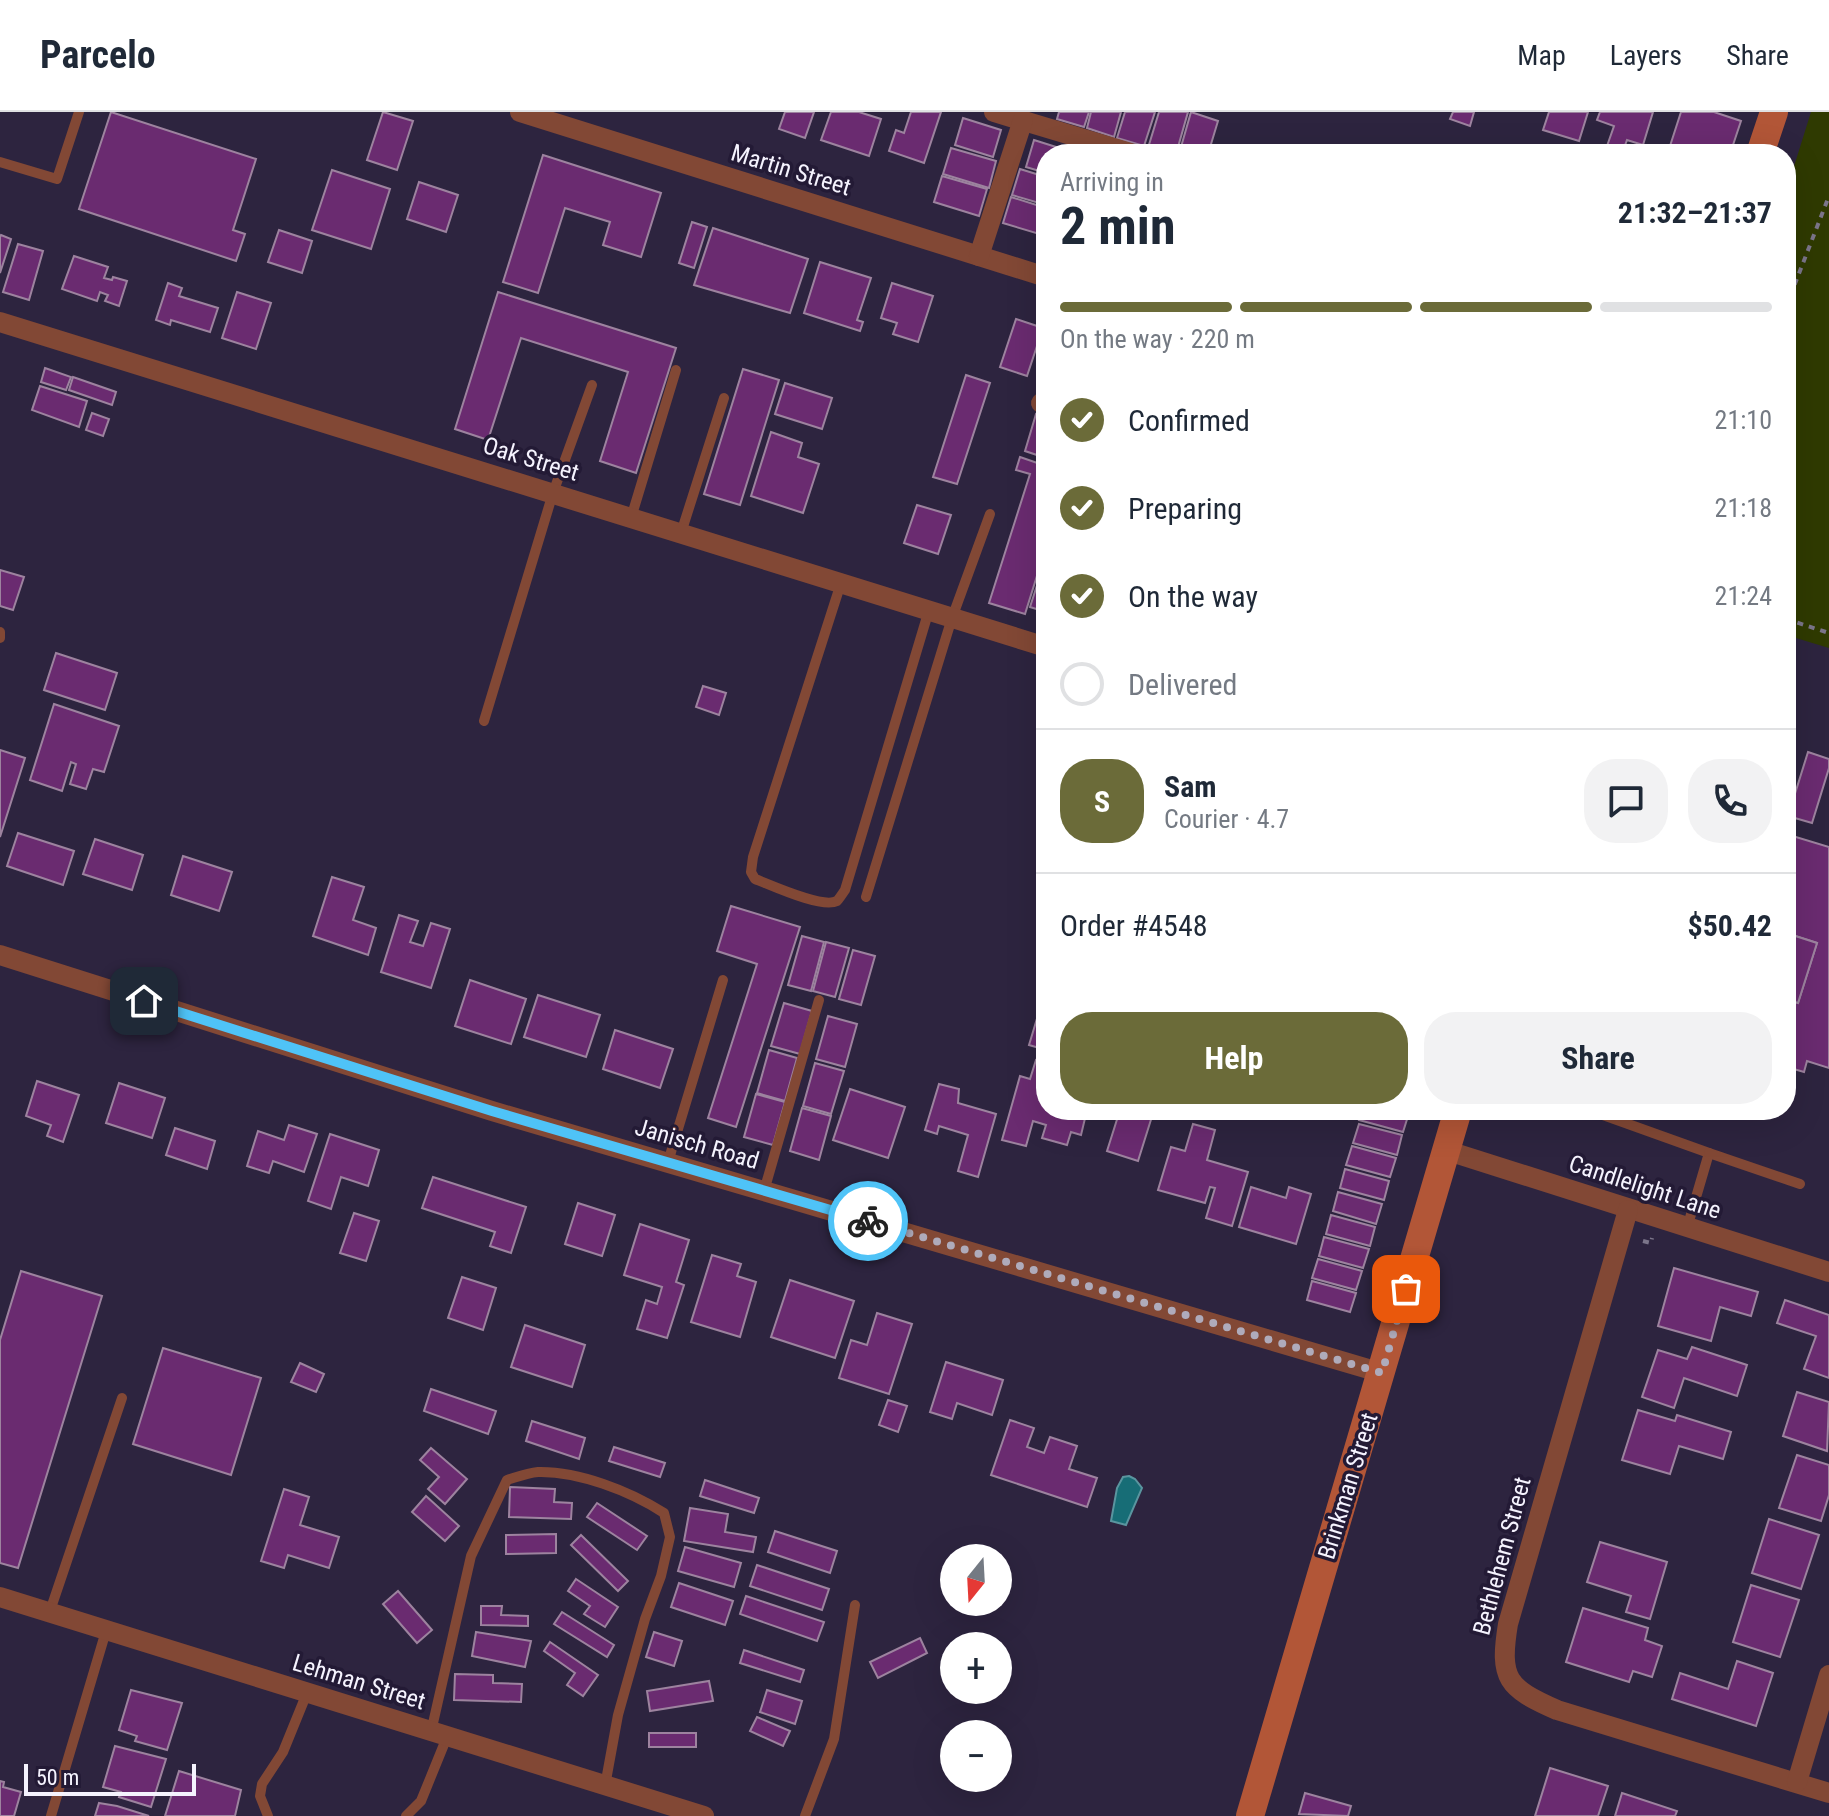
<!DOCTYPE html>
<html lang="en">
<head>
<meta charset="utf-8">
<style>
  body { margin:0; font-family:"Roboto Condensed",sans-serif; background:#f2f2f3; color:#1f2937; height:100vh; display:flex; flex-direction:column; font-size:30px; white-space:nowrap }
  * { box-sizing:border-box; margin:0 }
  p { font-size:26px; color:#747a83 }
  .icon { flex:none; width:44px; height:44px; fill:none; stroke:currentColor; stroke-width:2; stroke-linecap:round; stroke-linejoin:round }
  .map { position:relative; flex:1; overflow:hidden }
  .panel { position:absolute; left:1036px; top:32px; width:760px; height:976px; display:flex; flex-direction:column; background:#fff; border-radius:32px; box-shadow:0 8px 32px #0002 }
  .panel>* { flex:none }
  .needle { width:52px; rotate:198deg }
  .controls { position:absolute; left:940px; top:1432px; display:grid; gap:16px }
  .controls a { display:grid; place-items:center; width:72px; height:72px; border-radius:50%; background:#fff; box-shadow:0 8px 32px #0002; font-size:40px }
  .scale { position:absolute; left:24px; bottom:20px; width:172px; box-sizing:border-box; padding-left:8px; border:4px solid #f5f3fe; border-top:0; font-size:22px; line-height:28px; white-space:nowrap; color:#f5f3fe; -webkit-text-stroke:6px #231a35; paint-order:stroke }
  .pin { position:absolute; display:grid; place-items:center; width:68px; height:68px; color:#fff; margin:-34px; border-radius:16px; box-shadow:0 4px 12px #0006 }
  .courier { position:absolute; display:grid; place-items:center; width:80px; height:80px; margin:-40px; border:6px solid #4fc3f7; border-radius:50%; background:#fff; color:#222; box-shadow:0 2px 10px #0007 }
  .overview em { font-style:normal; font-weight:700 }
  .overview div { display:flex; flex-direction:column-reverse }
  .overview { display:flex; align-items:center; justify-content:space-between; height:136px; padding:0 24px }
  h1 { font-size:52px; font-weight:700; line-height:60px }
  .bar { display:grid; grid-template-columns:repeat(4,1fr); gap:12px 8px; align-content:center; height:96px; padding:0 24px }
  .bar i { height:10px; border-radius:6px; background:#e0e1e3 }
  .bar .on { background:#6b6b39 }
  .bar p { grid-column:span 4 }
  .line { display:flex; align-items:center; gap:20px; padding:0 24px; border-top:2px solid #e0e1e3 }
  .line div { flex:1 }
  .round { display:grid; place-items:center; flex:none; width:84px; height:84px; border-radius:32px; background:#f2f2f3 }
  ol { padding:0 24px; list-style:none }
  li { display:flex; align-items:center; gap:24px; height:88px }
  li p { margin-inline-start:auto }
  li .icon { padding:8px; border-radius:50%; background:#6b6b39; color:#fff; stroke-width:4 }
  li:last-child { color:#747a83 }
  li i { width:44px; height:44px; border:4px solid #e0e1e3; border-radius:50% }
  .button { display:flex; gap:16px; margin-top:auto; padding:16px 24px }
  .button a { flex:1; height:92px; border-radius:32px; background:#6b6b39; color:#fff; font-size:32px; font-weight:700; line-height:92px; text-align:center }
  .button a+a { background:#f2f2f3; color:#1f2937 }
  header { display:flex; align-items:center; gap:48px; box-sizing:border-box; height:112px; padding:0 40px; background:#fff; border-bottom:2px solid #e0e1e3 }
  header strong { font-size:38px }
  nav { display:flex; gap:44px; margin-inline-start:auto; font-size:28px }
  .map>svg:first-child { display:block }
  .park { fill:#2f3a01 }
  .water { fill:#176d76; stroke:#5a959f; stroke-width:2 }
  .building { fill:#6a2b70; stroke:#9d839f; stroke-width:2 }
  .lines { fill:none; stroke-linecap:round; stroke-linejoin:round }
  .path { stroke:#7b758a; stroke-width:4; stroke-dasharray:6 6; stroke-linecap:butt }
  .lane { stroke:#824835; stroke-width:10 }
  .street { stroke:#824835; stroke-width:20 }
  .secondary { stroke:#b25637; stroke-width:28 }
  .done { stroke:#afabbb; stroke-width:8; stroke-dasharray:0 14.4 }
  .route { stroke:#4fc3f7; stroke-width:10 }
  .labels { text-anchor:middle; stroke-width:7; stroke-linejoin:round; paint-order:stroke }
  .street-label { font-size:24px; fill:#f5f3fe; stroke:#231a35 }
</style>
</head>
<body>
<header>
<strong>Parcelo</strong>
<nav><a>Map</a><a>Layers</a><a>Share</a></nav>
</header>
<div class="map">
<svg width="1829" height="1704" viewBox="0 0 1829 1704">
  <rect width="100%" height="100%" fill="#2d243f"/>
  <polygon class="park" points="1811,0 1829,0 1829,536 1786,523 1786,80"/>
  <polygon class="water" points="1129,1364 1135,1367 1142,1376 1126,1413 1111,1409 1117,1376 1123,1365"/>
  <g class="building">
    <polygon points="111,0 256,47 233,118 245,122 236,149 79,97"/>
    <polygon points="383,0 413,9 397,58 367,48"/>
    <polygon points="785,0 814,0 805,26 779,17"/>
    <polygon points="831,0 859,0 881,7 869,44 821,28"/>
    <polygon points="911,0 941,0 924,51 889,39 896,18 904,21"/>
    <polygon points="1059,0 1089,0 1084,15 1057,7"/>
    <polygon points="1091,0 1121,0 1114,25 1087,16"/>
    <polygon points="1125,0 1155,0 1144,34 1117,26"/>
    <polygon points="1159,0 1188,0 1176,42 1148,36"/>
    <polygon points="1191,0 1218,9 1208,42 1179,42"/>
    <polygon points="1453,0 1474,0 1470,14 1450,7"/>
    <polygon points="1549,0 1588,0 1579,29 1543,18"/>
    <polygon points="1600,0 1653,0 1643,33 1627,28 1623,39 1607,34 1614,14 1597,8"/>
    <polygon points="1681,0 1714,0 1741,9 1730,42 1695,42 1670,34"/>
    <polygon points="963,6 1001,18 993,45 955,33"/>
    <polygon points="1034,28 1072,40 1072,42 1046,42 1046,61 1026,55"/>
    <polygon points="951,36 996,49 989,76 943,62"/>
    <polygon points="543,43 661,81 641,145 603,133 610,110 565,96 538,181 503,170"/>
    <polygon points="1020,57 1046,65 1046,93 1012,83"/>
    <polygon points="332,58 390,77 371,137 312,118"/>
    <polygon points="942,64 987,77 979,104 934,90"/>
    <polygon points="419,70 458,83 446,120 407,107"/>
    <polygon points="1011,85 1046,96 1046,124 1003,111"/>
    <polygon points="692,110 707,115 694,156 679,151"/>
    <polygon points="713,116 808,147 790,201 694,173"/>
    <polygon points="279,118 312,129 302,161 268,150"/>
    <polygon points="1,123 11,127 0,161 0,125"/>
    <polygon points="18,132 43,139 29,188 3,180"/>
    <polygon points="74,144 108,155 104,166 112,168 113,165 127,169 119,194 105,189 108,183 100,180 97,189 62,177"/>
    <polygon points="820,150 871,166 857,208 863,210 860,219 804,201"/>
    <polygon points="168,171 182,176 179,184 218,196 210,220 171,208 170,213 156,208"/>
    <polygon points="892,171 933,184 918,230 893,222 897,211 881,206"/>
    <polygon points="237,180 271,191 256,237 222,226"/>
    <polygon points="498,180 676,236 636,361 600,349 628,260 521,226 488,328 455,317"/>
    <polygon points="1016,207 1043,216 1027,264 1000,255"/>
    <polygon points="45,256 71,265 66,278 41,270"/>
    <polygon points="743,257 779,268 740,393 704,382"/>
    <polygon points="966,263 990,271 957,372 933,365"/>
    <polygon points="73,265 116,280 112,293 69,278"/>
    <polygon points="785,271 832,286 822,317 775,302"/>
    <polygon points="40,274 87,289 79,315 32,298"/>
    <polygon points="92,301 109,307 103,324 86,318"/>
    <polygon points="1036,302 1046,305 1046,346 1025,339"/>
    <polygon points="771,320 802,331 798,345 819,352 803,401 751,384"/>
    <polygon points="1020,345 1046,354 1046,435 1025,502 989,491 1030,362 1016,358"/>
    <polygon points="917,393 951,403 938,442 904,431"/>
    <polygon points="0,458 24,465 13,498 0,494"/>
    <polygon points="1042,458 1046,459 1046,500 1030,495"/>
    <polygon points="56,541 117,561 105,598 44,578"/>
    <polygon points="703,574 726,581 719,603 696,595"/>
    <polygon points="54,592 119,614 104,660 93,657 86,677 70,672 76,652 71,650 62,679 30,668"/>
    <polygon points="0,638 25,646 0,725"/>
    <polygon points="1808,640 1829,647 1829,656 1812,711 1788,704"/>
    <polygon points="18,721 74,739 63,773 7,754"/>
    <polygon points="1786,722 1829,735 1829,956 1807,949 1804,960 1787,955 1786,959 1786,887 1798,891 1817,831 1786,821"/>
    <polygon points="95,727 143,743 132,778 83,762"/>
    <polygon points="183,744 232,760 219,799 171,783"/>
    <polygon points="332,765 364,775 353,808 376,816 368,843 313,824"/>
    <polygon points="731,794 800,815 736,1015 708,1006 757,852 717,839"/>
    <polygon points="399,803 418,809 410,830 423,834 431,811 450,817 431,876 381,860"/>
    <polygon points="1786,821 1817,831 1798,891 1786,887"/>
    <polygon points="802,824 824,830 811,879 788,873"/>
    <polygon points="826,830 849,836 835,885 813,879"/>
    <polygon points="853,838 875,844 861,893 839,887"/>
    <polygon points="470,868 526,887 511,932 455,914"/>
    <polygon points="538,883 600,903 586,945 524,925"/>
    <polygon points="1042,890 1046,892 1046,938 1029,933"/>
    <polygon points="784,891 812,899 800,942 771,934"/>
    <polygon points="828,904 857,912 845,955 816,947"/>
    <polygon points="615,918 673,937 660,976 603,957"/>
    <polygon points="769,938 797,946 785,989 757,981"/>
    <polygon points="1036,948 1046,951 1046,998 1087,998 1081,1023 1071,1020 1067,1033 1042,1026 1046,1013 1033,1009 1026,1034 1002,1028 1020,964 1030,967"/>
    <polygon points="815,951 844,959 831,1002 803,994"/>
    <polygon points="37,969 79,983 63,1030 47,1024 51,1013 26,1004"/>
    <polygon points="119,971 165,986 152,1026 106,1011"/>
    <polygon points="939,972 959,977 958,991 996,1002 978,1065 958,1059 968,1023 939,1014 937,1022 925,1018"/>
    <polygon points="850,977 905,995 888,1046 833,1028"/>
    <polygon points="756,982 785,990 773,1033 744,1025"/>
    <polygon points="802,996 831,1004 819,1048 790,1039"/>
    <polygon points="1120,998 1154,998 1138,1049 1107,1039"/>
    <polygon points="1362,998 1398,998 1409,1001 1403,1020 1359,1008"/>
    <polygon points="1193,1012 1215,1018 1207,1048 1248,1060 1232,1114 1206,1106 1215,1076 1210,1075 1205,1091 1158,1078 1171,1035 1185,1039"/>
    <polygon points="1359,1012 1402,1023 1397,1043 1353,1031"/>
    <polygon points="289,1013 317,1022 304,1060 273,1049 269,1061 247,1054 258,1019 284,1028"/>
    <polygon points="175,1016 215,1029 207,1057 166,1043"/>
    <polygon points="330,1022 379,1038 368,1074 341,1065 331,1097 308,1089"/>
    <polygon points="1352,1034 1396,1046 1390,1065 1346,1053"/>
    <polygon points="1345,1057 1389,1069 1384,1088 1340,1076"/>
    <polygon points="433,1065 526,1095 511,1141 490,1134 495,1120 422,1096"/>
    <polygon points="1251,1075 1286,1086 1289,1075 1311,1082 1296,1132 1239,1115"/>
    <polygon points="1338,1080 1382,1092 1376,1112 1333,1099"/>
    <polygon points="578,1091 615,1103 602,1144 565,1132"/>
    <polygon points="354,1101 379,1109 366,1149 340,1141"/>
    <polygon points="1331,1103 1375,1115 1370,1134 1326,1122"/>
    <polygon points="640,1112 689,1128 676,1170 684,1173 667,1226 637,1217 646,1188 657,1192 662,1175 624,1163"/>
    <polygon points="1324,1125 1369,1137 1363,1156 1319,1144"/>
    <polygon points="712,1143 741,1152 737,1164 756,1170 740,1225 691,1210"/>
    <polygon points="1318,1147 1362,1159 1356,1178 1312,1166"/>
    <polygon points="1674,1156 1758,1180 1751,1204 1720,1195 1711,1229 1658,1214"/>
    <polygon points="21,1159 102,1184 18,1456 0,1451 0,1228"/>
    <polygon points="462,1165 496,1176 483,1218 448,1206"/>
    <polygon points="790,1168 854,1189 835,1246 771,1225"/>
    <polygon points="1312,1169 1356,1181 1350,1200 1307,1188"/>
    <polygon points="1785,1188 1829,1203 1829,1266 1804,1257 1816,1224 1777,1211"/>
    <polygon points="877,1201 912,1212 889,1282 839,1266 851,1228 867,1233"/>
    <polygon points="525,1213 585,1233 572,1275 511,1255"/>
    <polygon points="1692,1235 1747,1253 1737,1284 1684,1266 1674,1296 1642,1285 1658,1238 1687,1247"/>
    <polygon points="163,1236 261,1266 231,1363 133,1332"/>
    <polygon points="946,1250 1003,1268 992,1303 957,1291 952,1307 930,1300"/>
    <polygon points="300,1251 324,1262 316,1280 291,1270"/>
    <polygon points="431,1277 496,1299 488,1322 424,1299"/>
    <polygon points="1797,1280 1829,1290 1827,1339 1783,1324"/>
    <polygon points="888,1288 907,1294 898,1320 879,1313"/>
    <polygon points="1638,1298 1675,1309 1677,1303 1731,1320 1723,1347 1679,1334 1670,1362 1622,1348"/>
    <polygon points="1010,1308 1034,1316 1027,1335 1044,1341 1050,1325 1077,1334 1069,1357 1097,1366 1087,1395 991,1363"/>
    <polygon points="532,1309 585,1326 579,1347 526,1329"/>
    <polygon points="614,1335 665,1351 660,1365 609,1349"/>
    <polygon points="431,1336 467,1367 445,1392 428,1377 439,1365 420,1348"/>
    <polygon points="1797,1343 1829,1353 1829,1383 1821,1409 1779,1396"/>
    <polygon points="705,1368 759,1386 754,1401 700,1384"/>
    <polygon points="510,1375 555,1377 554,1390 572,1391 571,1407 509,1405"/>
    <polygon points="284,1377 309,1385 300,1413 339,1425 329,1456 288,1443 284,1456 261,1449"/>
    <polygon points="426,1384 459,1414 445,1429 412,1400"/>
    <polygon points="597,1391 647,1424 637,1438 587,1405"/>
    <polygon points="690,1396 728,1402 725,1420 756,1425 753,1440 684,1429"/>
    <polygon points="1769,1407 1819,1423 1801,1477 1752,1461"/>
    <polygon points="775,1419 837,1439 830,1461 768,1440"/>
    <polygon points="556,1422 556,1441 506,1442 506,1423"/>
    <polygon points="581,1423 628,1469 618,1479 571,1433"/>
    <polygon points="1600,1430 1667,1450 1650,1507 1626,1500 1631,1484 1587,1470"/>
    <polygon points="685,1435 741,1451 734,1475 678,1459"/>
    <polygon points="757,1453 829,1477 822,1498 750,1474"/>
    <polygon points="576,1467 618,1495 605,1515 584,1502 590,1494 568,1479"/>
    <polygon points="679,1471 733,1489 725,1513 671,1495"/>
    <polygon points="1751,1473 1799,1488 1780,1545 1733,1530"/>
    <polygon points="398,1479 432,1518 417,1531 383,1492"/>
    <polygon points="746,1484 824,1510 817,1529 740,1502"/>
    <polygon points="481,1494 502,1494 501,1503 528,1504 528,1514 481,1513"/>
    <polygon points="1583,1496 1648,1516 1645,1528 1662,1534 1652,1565 1633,1559 1629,1570 1566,1550"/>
    <polygon points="562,1500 614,1533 607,1545 554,1512"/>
    <polygon points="476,1520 531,1529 525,1555 472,1544"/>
    <polygon points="654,1520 682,1529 674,1554 646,1545"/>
    <polygon points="920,1526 927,1541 878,1566 870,1550"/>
    <polygon points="550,1530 598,1563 583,1584 567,1573 575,1561 544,1539"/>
    <polygon points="744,1538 804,1558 800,1570 740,1551"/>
    <polygon points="1737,1549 1773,1561 1756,1614 1672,1587 1680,1561 1728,1577"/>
    <polygon points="455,1562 493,1563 493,1571 522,1572 521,1590 454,1588"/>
    <polygon points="709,1569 713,1589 650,1599 647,1579"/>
    <polygon points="131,1578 182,1591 167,1638 135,1629 137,1624 119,1618"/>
    <polygon points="767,1578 802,1589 795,1612 760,1600"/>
    <polygon points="757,1605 790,1619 783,1634 750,1619"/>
    <rect x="649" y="1621" width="47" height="14"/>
    <polygon points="115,1634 166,1647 151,1695 119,1685 121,1680 103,1675"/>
    <polygon points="1550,1656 1608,1674 1598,1704 1535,1704"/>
    <polygon points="179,1659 241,1678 235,1704 165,1704"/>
    <polygon points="0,1669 4,1670 3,1675 21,1680 14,1704 0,1704"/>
    <polygon points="1305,1681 1351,1694 1348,1704 1299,1702"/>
    <polygon points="1622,1681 1677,1699 1675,1704 1615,1704"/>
    <polygon points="99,1691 117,1694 149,1704 95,1704"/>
  </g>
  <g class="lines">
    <g class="path">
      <polyline points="1786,195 1829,84"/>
      <polyline points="1786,507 1829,521"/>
      <polyline points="1643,1129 1651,1131 1652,1126"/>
    </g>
    <g class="lane">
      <polyline points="0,50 57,67 79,0"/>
      <polyline points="631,406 676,258"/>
      <polyline points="681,421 724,286"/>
      <path d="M841,471L753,745L751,760L755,767C771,773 822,797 837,789C839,787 843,781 845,778L929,498"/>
      <polyline points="0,520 0,526"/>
      <polyline points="484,609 553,381 592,273"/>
      <polyline points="866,785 952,506 990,402"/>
      <polyline points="1589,998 1709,1041 1687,1116"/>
      <polyline points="1709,1041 1800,1072"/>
      <polyline points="668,1050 723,868"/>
      <polyline points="764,1079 819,888"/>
      <polyline points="49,1502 122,1286"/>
      <path d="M431,1620L471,1444L507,1368C517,1365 527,1361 538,1360C578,1359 630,1379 664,1401L670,1425L661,1464L645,1507L618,1603L605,1674"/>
      <polyline points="51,1704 106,1519"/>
      <polyline points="268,1704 260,1684 262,1672 283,1640 307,1581"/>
      <polyline points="406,1704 421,1689 447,1625"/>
      <polyline points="805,1704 834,1627 855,1493"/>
    </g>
    <g class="street">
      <polyline points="520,0 1046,165"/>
      <polyline points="994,0 1134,42"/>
      <polyline points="979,144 1023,8"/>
      <polyline points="0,210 1046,535"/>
      <polyline points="1041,291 1046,292"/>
      <polyline points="0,843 492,999 1382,1261"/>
      <polyline points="1445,1038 1829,1160"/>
      <path d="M1628,1098L1508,1512C1499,1567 1507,1576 1557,1598L1829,1681"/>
      <polyline points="0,1485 704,1704"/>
      <polyline points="1797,1670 1829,1563"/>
    </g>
    <g class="secondary">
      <polyline points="1760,42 1774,0"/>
      <polyline points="1250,1704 1458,998"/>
    </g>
  </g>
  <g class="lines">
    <polyline class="done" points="868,1109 1382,1261 1406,1177"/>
    <polyline class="route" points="144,889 492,999 868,1109"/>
  </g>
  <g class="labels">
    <g class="street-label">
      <text transform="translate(791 58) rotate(17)" y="8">Martin Street</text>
      <text transform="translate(531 347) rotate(17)" y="8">Oak Street</text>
      <text transform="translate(697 1032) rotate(16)" y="8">Janisch Road</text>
      <text transform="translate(1645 1075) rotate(18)" y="8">Candlelight Lane</text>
      <text transform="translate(1348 1374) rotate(-73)" y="8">Brinkman Street</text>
      <text transform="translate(1502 1444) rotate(-75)" y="8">Bethlehem Street</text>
      <text transform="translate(359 1570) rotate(17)" y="8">Lehman Street</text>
    </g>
  </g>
</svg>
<div class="controls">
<a><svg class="needle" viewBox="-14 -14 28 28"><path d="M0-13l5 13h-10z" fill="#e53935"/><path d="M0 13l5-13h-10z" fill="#747a83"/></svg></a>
<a>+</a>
<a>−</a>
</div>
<div class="scale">50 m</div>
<div class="pin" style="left:1406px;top:1177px;background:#ea580c"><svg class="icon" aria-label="bag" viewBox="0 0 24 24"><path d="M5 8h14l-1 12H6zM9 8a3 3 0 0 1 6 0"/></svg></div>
<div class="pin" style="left:144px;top:889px;background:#1f2937"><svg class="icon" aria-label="home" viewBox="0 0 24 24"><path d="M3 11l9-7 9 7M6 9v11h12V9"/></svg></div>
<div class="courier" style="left:868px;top:1109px"><svg class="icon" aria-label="bike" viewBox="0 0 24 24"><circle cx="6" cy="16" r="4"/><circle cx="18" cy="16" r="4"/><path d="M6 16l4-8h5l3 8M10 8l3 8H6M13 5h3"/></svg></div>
<section class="panel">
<div class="overview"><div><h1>2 min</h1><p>Arriving in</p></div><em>21:32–21:37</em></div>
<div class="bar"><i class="on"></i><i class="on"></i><i class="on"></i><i></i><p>On the way · 220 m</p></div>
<ol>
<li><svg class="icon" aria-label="check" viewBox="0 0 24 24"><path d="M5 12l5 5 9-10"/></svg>Confirmed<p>21:10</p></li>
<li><svg class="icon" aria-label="check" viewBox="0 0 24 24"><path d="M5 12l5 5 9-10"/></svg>Preparing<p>21:18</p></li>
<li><svg class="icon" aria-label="check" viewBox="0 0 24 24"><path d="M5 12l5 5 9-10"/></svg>On the way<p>21:24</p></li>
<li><i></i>Delivered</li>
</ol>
<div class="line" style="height:144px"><b class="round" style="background:#6b6b39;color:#fff">S</b><div><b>Sam</b><p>Courier · 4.7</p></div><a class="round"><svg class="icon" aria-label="chat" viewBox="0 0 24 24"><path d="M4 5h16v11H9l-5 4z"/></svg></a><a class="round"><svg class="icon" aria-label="phone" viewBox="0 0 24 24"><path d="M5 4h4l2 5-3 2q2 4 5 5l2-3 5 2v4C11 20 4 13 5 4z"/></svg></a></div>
<div class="line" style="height:104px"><div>Order #4548</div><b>$50.42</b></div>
<div class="button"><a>Help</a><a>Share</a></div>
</section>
</div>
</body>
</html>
